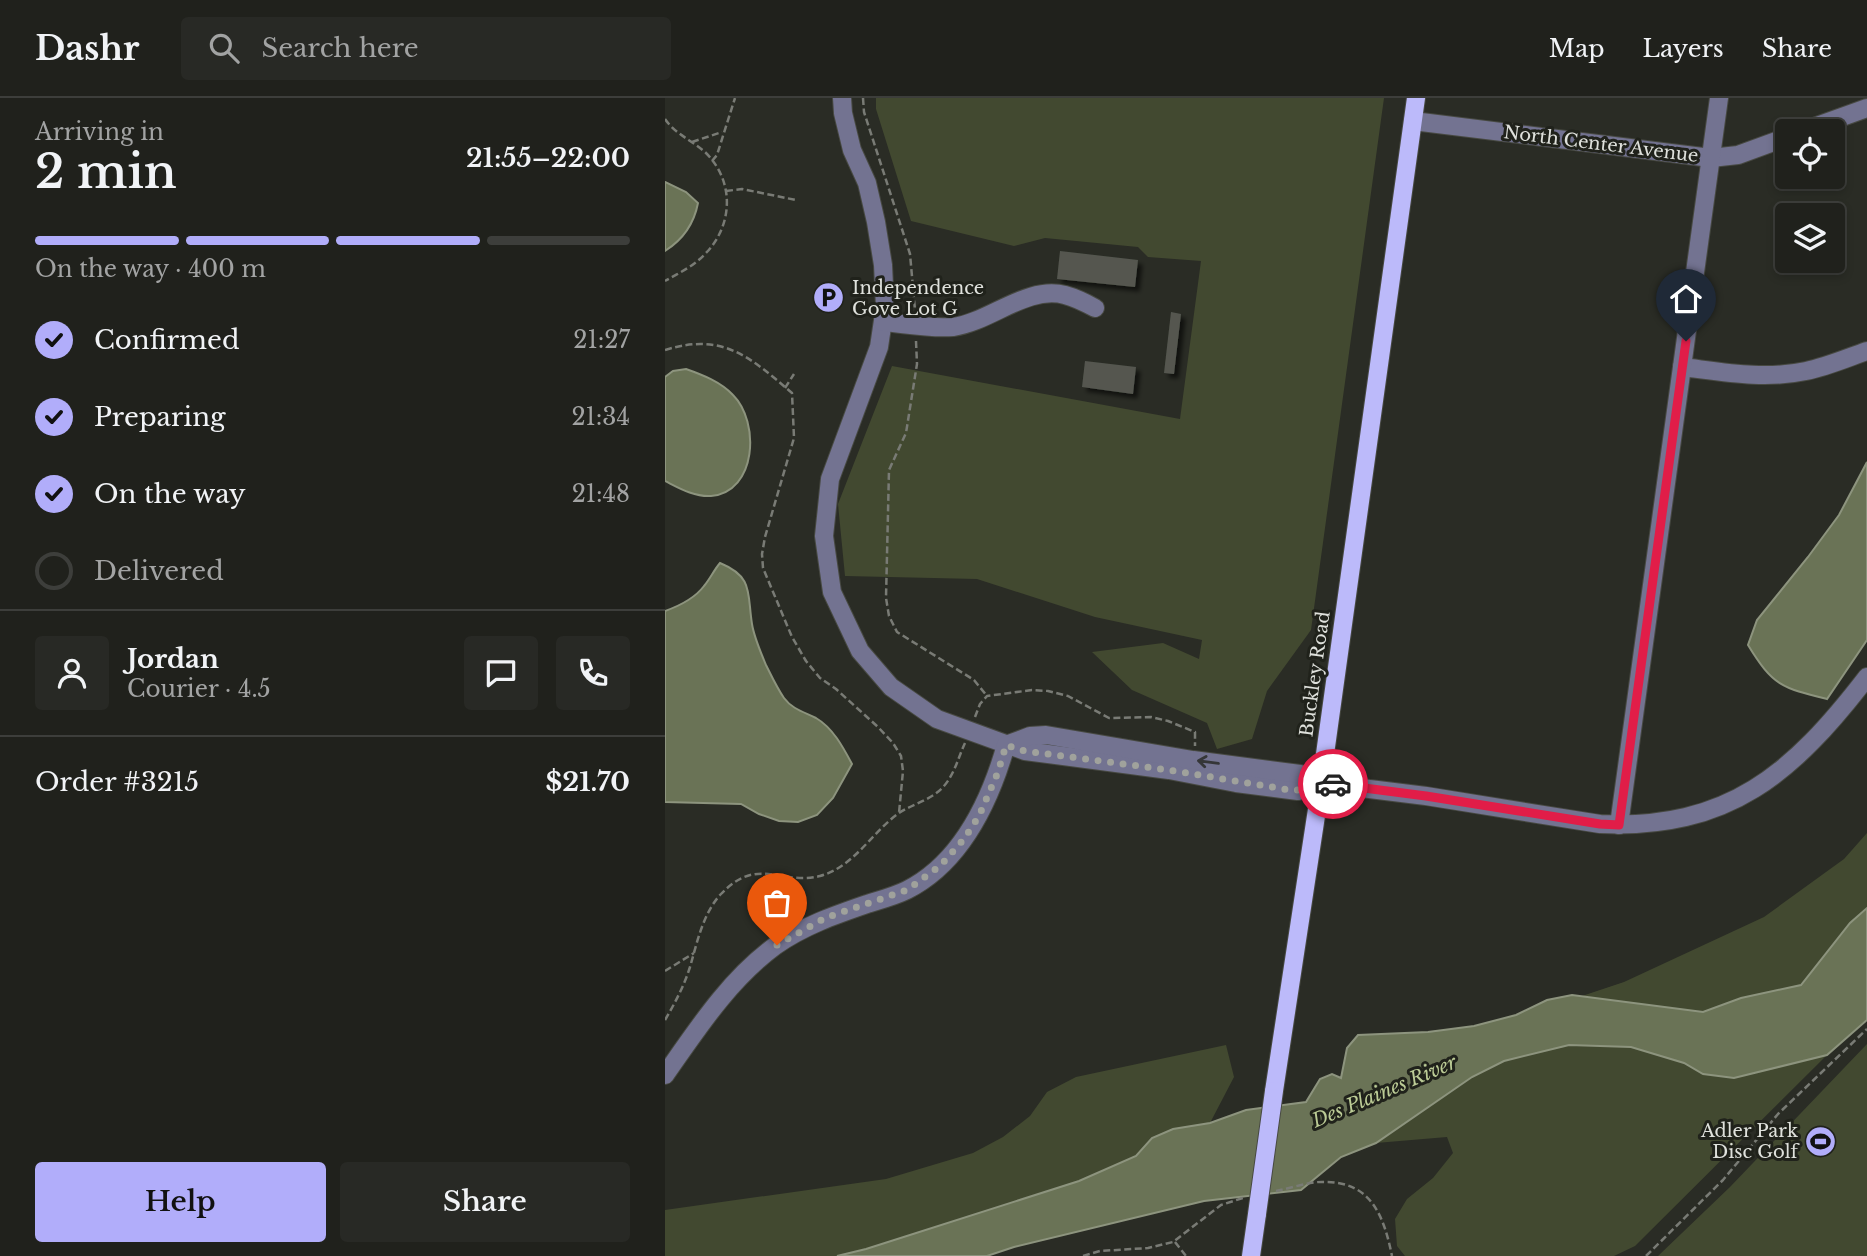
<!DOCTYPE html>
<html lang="en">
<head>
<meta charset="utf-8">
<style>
  body { margin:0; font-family:"Libre Baskerville",serif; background:#282925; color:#f1f3f6; height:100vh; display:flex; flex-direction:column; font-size:26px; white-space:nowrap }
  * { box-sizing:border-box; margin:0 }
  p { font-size:23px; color:#a2a3a3 }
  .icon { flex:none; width:38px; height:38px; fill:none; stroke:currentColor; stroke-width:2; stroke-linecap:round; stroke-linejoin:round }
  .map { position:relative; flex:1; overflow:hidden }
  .sheet { display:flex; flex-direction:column; background:#20211c; width:665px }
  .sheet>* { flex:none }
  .controls { position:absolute; left:1110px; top:21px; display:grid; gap:14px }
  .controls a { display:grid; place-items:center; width:70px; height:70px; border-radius:7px; background:#20211c; box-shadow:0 4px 10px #0003,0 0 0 2px #3d3e3b; font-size:35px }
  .pin { position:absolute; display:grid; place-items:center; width:60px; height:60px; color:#fff; margin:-72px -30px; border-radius:50% 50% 50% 0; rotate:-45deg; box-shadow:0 0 7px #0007 }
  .pin .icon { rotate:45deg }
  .courier { position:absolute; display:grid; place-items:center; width:70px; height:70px; margin:-35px; border:5px solid #e11d48; border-radius:50%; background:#fff; color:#222; box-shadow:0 2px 9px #0007 }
  .headline em { font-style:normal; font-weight:600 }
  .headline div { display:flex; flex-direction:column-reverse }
  .headline { display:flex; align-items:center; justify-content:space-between; height:119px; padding:0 35px }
  h1 { font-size:46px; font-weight:600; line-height:52px }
  .bar { display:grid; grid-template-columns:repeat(4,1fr); gap:10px 7px; align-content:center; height:84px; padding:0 35px }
  .bar i { height:9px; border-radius:5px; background:#3d3e3b }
  .bar .current { background:#b1adfa }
  .bar p { grid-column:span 4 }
  .line { display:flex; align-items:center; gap:18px; padding:0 35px; border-top:2px solid #3d3e3b }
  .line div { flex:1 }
  .round { display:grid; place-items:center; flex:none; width:74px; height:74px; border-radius:7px; background:#282925 }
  ol { padding:0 35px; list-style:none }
  li { display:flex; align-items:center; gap:21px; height:77px }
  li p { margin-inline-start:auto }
  li .icon { padding:7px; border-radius:50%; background:#b1adfa; color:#111; stroke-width:4 }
  li:last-child { color:#a2a3a3 }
  li i { width:38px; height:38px; border:4px solid #3d3e3b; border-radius:50% }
  .action { display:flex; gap:14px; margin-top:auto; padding:14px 35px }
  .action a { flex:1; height:80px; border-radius:7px; background:#b1adfa; color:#111; font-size:28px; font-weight:600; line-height:80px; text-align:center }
  .action a+a { background:#282925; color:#f1f3f6 }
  header { display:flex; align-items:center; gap:42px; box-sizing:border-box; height:98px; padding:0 35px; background:#20211c; border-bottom:2px solid #3d3e3b }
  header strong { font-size:33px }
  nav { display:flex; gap:38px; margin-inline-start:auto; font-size:24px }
  .search { width:490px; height:63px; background:#282925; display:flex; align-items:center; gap:18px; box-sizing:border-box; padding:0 24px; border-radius:7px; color:#a2a3a3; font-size:26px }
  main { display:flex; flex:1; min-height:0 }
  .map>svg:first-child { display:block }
  .green { fill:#424930 }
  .water { fill:#6a7356; stroke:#8d947e; stroke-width:2 }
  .building { fill:#54574f; filter:url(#shadow) }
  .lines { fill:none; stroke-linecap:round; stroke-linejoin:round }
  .minor-casing { stroke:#474942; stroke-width:20 }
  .major-casing { stroke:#474942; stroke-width:20 }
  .path { stroke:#797b75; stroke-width:2.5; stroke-dasharray:7 3.5; stroke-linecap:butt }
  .minor { stroke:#737391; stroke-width:18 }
  .major { stroke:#bcbafa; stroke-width:18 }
  .major-bridge-casing { stroke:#474942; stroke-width:20; stroke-linecap:butt }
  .major-bridge { stroke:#bcbafa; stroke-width:18 }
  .oneway { stroke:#353638 }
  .done { stroke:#a0a29c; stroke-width:7; stroke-dasharray:0 12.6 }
  .route { stroke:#e11d48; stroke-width:9 }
  .labels { text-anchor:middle; stroke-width:6; stroke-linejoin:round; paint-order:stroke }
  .street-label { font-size:18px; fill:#dfe1dc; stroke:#20221b }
  .poi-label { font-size:18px; fill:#dfe1dc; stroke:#20221b; text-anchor:start }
  .water-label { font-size:19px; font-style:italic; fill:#bccc96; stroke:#20221b }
</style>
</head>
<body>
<header>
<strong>Dashr</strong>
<div class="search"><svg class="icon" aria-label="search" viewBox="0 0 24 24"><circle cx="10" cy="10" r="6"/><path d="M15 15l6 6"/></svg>Search here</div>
<nav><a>Map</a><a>Layers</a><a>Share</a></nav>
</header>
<main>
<section class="sheet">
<div class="headline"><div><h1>2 min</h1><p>Arriving in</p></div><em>21:55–22:00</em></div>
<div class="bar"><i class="current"></i><i class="current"></i><i class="current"></i><i></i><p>On the way · 400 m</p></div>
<ol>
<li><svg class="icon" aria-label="check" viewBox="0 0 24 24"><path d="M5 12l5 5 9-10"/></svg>Confirmed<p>21:27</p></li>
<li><svg class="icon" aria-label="check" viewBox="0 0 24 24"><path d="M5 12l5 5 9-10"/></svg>Preparing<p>21:34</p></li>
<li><svg class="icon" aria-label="check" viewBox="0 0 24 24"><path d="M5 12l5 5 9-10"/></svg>On the way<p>21:48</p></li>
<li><i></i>Delivered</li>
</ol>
<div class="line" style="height:126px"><a class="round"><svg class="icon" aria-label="person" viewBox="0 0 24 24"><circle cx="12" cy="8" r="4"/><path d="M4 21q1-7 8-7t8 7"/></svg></a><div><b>Jordan</b><p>Courier · 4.5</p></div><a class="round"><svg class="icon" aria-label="chat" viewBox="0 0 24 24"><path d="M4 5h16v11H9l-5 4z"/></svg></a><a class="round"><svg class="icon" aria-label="phone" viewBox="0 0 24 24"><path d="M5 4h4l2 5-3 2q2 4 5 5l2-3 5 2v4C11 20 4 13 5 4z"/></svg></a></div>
<div class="line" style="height:91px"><div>Order #3215</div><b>$21.70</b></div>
<div class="action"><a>Help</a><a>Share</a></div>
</section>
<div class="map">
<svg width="1202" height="1158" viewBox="0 0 1202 1158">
  <defs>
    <filter id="shadow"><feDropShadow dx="4.5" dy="4.5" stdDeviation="2" flood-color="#0009"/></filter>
  </defs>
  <rect width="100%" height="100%" fill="#2a2c25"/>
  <g class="green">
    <polygon points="211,0 719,0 646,532 602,593 587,641 552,651 542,625 467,592 427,554 498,545 534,561 537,542 430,519 312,481 180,478 173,406 227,268 515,321 536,163 483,159 473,149 380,140 349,148 246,123 211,11"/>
    <polygon points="1202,735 1202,810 1185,825 1137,887 1076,900 1038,914 917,898 959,884 1099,819 1179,761"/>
    <polygon points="1202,946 1202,1158 993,1158 1065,1089"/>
    <polygon points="561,947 569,979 545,1025 508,1031 487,1040 471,1058 414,1083 201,1151 172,1158 0,1158 0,1112 221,1081 308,1055 338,1039 365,1018 382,994 411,979"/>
    <polygon points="904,947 966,949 1019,965 1038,976 1068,980 1162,957 970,1148 949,1158 740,1158 732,1148 730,1121 742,1101 768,1080 788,1055 782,1039 711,1045 807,979 839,963"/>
  </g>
  <g class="water">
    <path d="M0,84L21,94L33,105C29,126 19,141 0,153Z"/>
    <path d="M21,271C38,277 56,284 68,297C95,324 92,394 46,398C29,399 14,390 0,383V279L8,273Z"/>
    <path d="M1202,364V542L1162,601C1117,590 1108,588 1083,547L1092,522L1143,459L1174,417Z"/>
    <path d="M55,465C89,479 82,495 87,526C89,539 96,555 101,567C106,577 112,590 119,600C127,611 139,614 151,620C168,630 178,649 187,666L168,700L152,717L133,724L114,723L94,716L76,706L0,704V513C14,508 30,500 39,488C45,481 49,472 55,465Z"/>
    <polygon points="1202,810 1202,922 1162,957 1069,980 1038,976 1019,965 966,949 904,947 839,963 807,979 711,1045 676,1059 636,1092 539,1103 349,1149 322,1158 172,1158 201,1151 414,1083 471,1058 487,1040 508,1031 545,1025 581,1012 641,1004 655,981 667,976 676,980 682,950 693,937 763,934 809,928 851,917 882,902 907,897 1038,914 1076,900 1136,887 1185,825"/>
  </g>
  <g class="building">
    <polygon points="395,153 473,162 470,189 392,181"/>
    <polygon points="506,214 516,216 509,276 499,275"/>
    <polygon points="420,263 471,269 468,296 417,289"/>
  </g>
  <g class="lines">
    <defs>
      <g id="minor">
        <polyline points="177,0 178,15 187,52 202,85 211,124 218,167 220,209 214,249 165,381 159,438 167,494 195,553 226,589 272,621 360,653 504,672 571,685 633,693 656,685"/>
        <polyline points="748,23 1046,60 1073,57 1122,39"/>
        <polyline points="1138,33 1202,10"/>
        <path d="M218,224C241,226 265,231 288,229C325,224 362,187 400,197C411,200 421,205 430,210"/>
        <path d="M1017,269C1058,274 1099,282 1141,273C1161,269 1182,260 1202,253"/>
        <path d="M341,647L365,638L381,637L528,662L635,676L656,685L761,698L935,726C1064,732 1128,675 1202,579"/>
        <polyline points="954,727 1054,0"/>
        <path d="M0,977C33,930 64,882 110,848C138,828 170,817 202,806C215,802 230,798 242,792C297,764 325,703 341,647"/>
      </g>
      <g id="major">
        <polyline points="609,993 656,685 751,0"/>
        <polyline points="586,1158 592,1116"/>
      </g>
    </defs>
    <use href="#minor" class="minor-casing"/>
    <use href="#major" class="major-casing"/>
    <g class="path">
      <polyline points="198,0 199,14 245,156 250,212"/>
      <path d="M0,21C11,37 27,42 41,55C70,84 68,128 40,156C29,168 14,175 0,183"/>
      <polyline points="27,44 57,34"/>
      <polyline points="47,63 52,57 70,0"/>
      <polyline points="61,93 77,91 131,102"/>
      <polyline points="251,243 252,266 241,335 224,372 221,500 224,518 232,534 309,582 322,598"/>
      <path d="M0,252C58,234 85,259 127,295L129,340L100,439L97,456L98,470L127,539L141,563L155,580L171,591L213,629L228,645L236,658L238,673L234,715"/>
      <polyline points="120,290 129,276"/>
      <polyline points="310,619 315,606 322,598 367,592 383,593 403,598 444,620 486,619 503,623 530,634 530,648"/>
      <polyline points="0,873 29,855"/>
      <path d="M0,922C10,905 19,888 25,869C32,845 38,815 56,796C93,757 116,788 155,778C189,769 207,734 234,715C249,705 267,702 279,688C290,675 293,660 300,645"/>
      <path d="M611,1093C627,1090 645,1083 660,1084C707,1084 719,1119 727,1158"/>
      <polyline points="510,1144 521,1158"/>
      <polyline points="418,1158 435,1153 483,1150 508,1144 556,1107 581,1099"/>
      <polyline points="981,1158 1058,1082 1113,1016 1202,931"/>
    </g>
    <use href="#minor" class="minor"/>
    <use href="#major" class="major"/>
    <defs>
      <polyline id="major-bridge" points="592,1116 609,993"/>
    </defs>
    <use href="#major-bridge" class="major-bridge-casing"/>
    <use href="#major-bridge" class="major-bridge"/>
  </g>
  <defs><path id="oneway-shaft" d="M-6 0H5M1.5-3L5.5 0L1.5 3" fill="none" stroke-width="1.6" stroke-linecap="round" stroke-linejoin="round" transform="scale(1.75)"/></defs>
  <use class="oneway" href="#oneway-shaft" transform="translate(543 664) rotate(-172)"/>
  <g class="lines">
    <path class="done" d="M112,847L160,820L242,792L275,768L299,741L314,718L333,674L341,647L360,653L504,672L625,692C641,694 651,684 668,686"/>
    <polyline class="route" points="668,686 761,698 935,726 954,727 1021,243"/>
  </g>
  <defs>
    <symbol id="parking-disc" viewBox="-11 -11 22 22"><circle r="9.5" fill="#b1adfa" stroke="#20221b"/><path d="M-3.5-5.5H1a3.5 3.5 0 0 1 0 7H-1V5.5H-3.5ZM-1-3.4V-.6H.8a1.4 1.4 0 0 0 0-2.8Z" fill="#111"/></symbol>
    <symbol id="stadium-disc" viewBox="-11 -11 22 22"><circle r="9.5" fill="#b1adfa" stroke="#20221b"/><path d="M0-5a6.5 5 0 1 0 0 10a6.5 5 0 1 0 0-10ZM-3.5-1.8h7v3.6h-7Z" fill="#111"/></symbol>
  </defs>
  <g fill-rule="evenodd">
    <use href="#parking-disc" x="146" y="182" width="35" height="35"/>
    <use href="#stadium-disc" x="1138" y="1026" width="35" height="35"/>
  </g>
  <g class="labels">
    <g class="street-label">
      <text transform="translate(936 46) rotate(7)" y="6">North Center Avenue</text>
      <text transform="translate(650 576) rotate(-82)" y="6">Buckley Road</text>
    </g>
    <g class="poi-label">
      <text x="187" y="196">Independence<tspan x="187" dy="21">Gove Lot G</tspan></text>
      <text x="1133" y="1039" text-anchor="end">Adler Park<tspan x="1133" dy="21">Disc Golf</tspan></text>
    </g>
    <g class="water-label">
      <text transform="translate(719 993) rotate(-23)" y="7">Des Plaines River</text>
    </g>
  </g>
</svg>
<div class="controls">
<a><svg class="icon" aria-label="locate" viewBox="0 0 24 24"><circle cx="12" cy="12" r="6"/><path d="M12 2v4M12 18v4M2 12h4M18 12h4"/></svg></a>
<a><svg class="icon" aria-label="layers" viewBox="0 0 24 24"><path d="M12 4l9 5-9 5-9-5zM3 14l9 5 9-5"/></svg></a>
</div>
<div class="pin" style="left:112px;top:847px;background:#ea580c"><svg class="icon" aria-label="bag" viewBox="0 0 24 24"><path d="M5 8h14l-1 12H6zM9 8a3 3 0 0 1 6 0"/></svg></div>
<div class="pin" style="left:1021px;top:243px;background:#1f2937"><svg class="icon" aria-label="home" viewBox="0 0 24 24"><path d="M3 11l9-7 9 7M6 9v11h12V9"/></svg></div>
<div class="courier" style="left:668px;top:686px"><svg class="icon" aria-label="car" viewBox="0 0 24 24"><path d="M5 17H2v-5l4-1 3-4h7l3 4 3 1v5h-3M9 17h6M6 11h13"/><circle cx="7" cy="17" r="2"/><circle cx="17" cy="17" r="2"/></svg></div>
</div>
</main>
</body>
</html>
